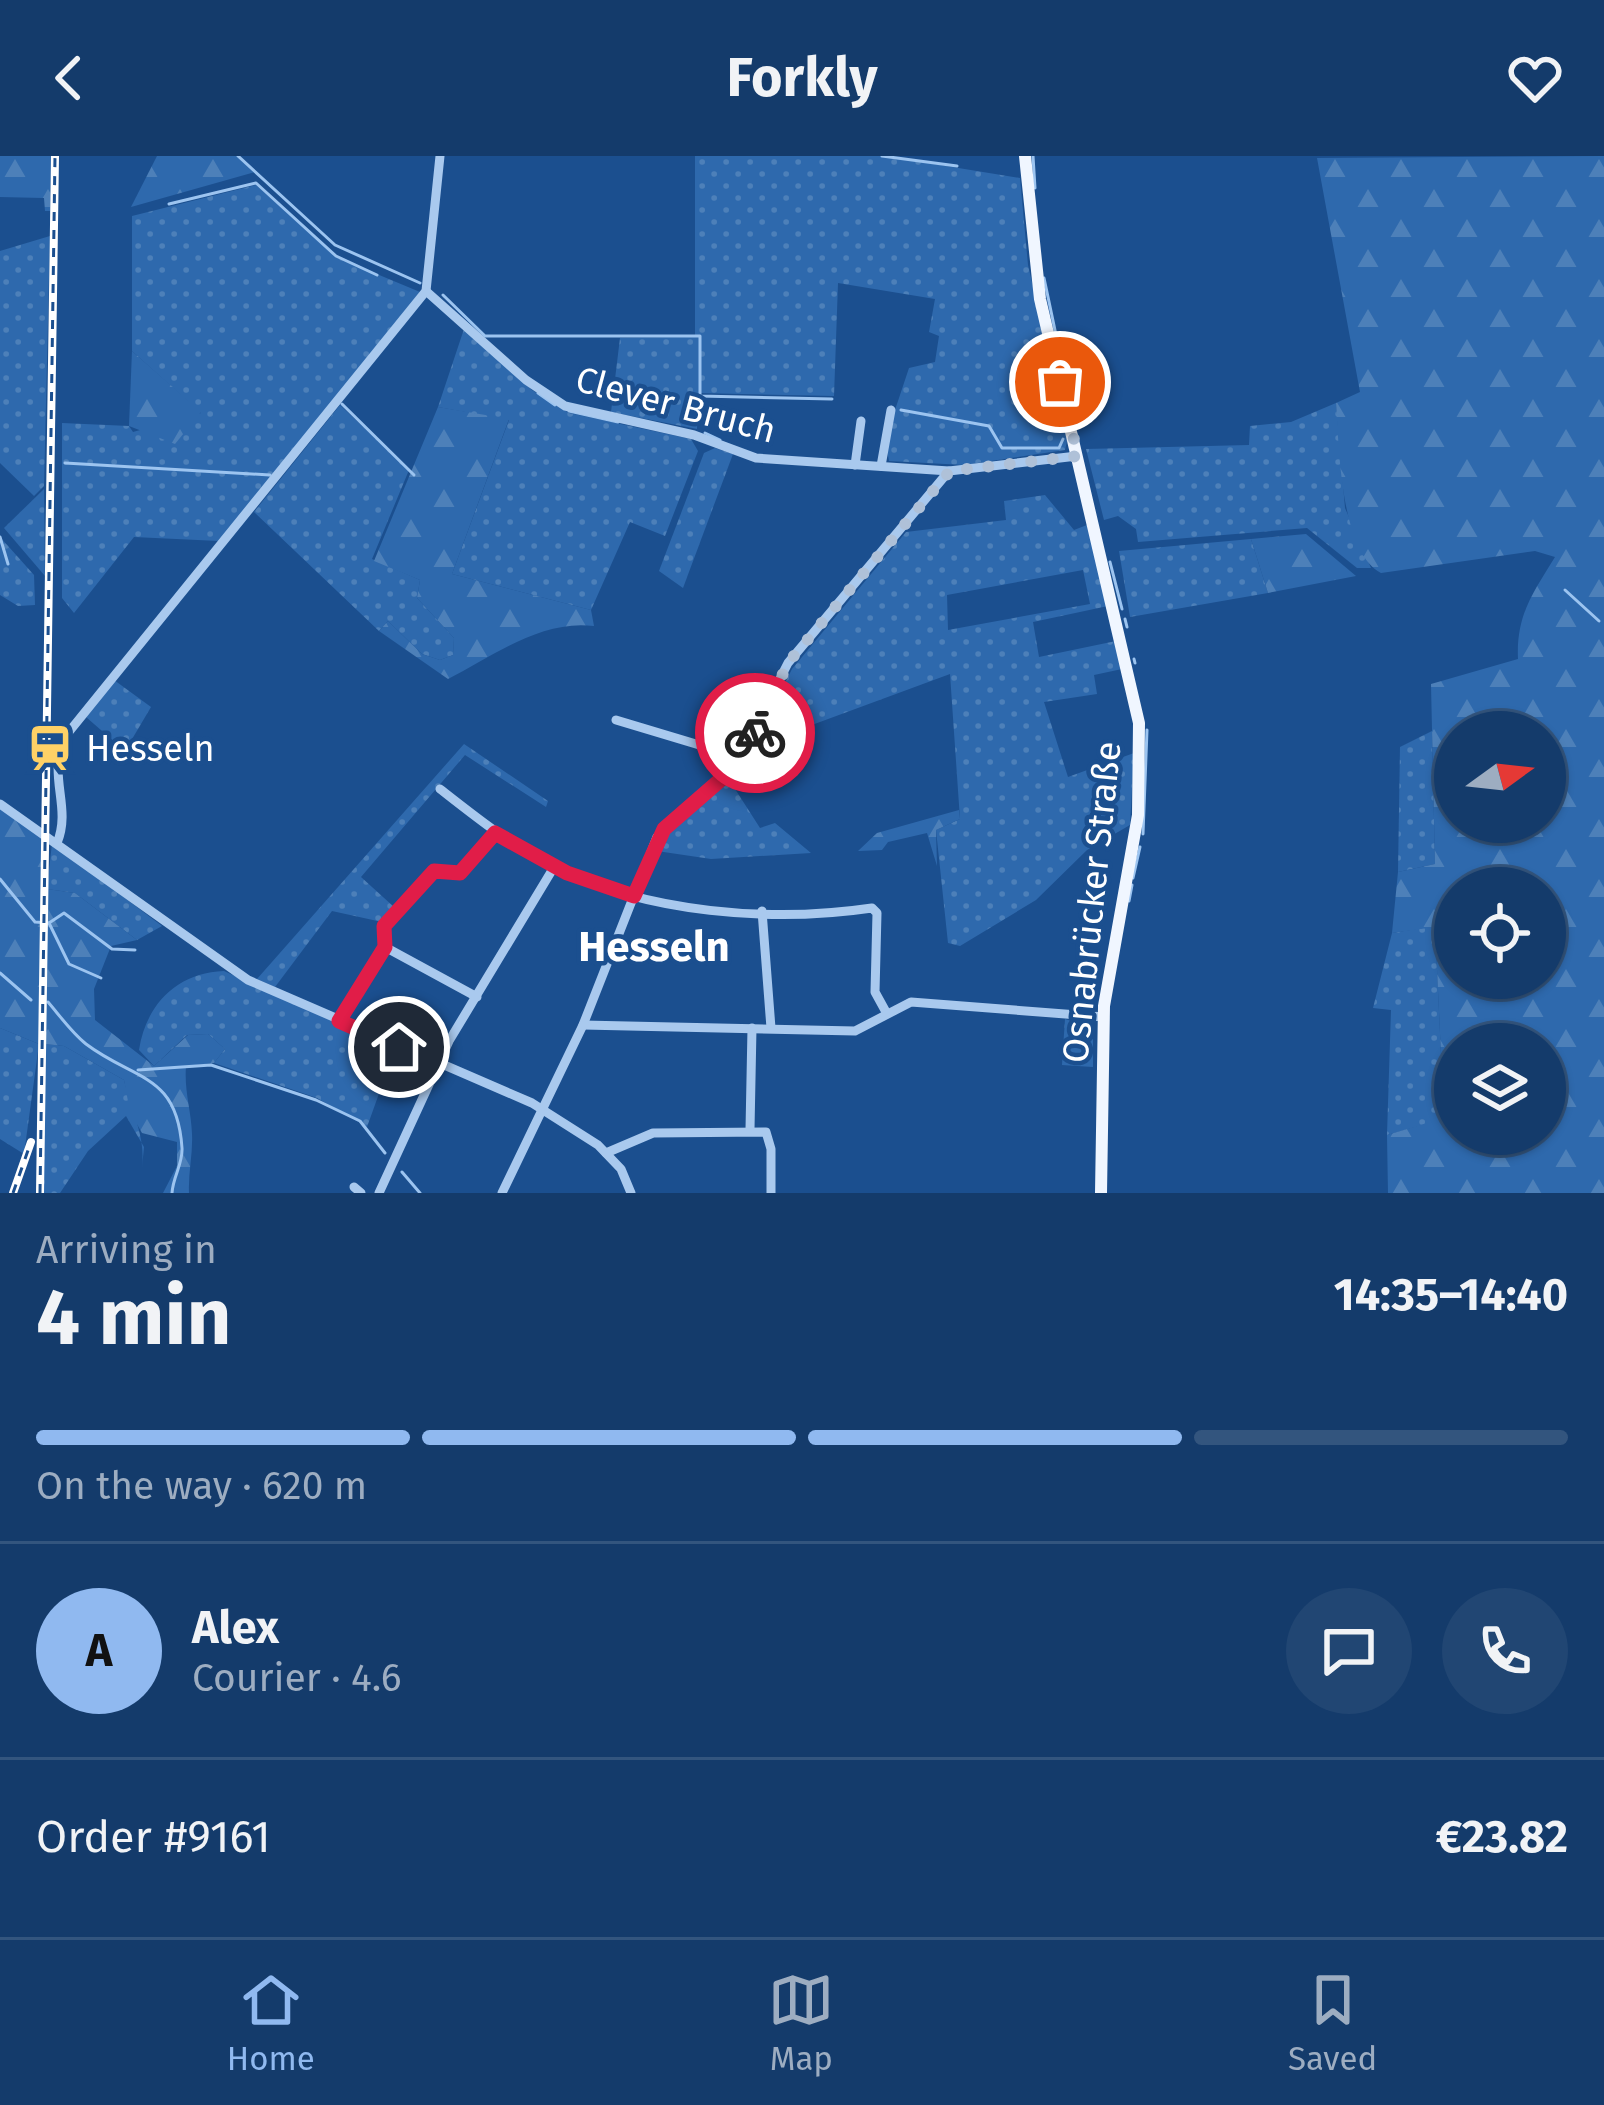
<!DOCTYPE html>
<html lang="en">
<head>
<meta charset="utf-8">
<style>
  body { margin:0; font-family:"Fira Sans",sans-serif; background:#214673; color:#f1f3f6; height:100vh; display:flex; flex-direction:column; font-size:45px; white-space:nowrap }
  * { box-sizing:border-box; margin:0 }
  p { font-size:39px; color:#9dadc1 }
  .icon { flex:none; width:66px; height:66px; fill:none; stroke:currentColor; stroke-width:2; stroke-linecap:round; stroke-linejoin:round }
  .map { position:relative; height:1037px; overflow:hidden }
  .sheet { display:flex; flex-direction:column; background:#143b6b; flex:1 }
  .sheet>* { flex:none }
  .needle { width:78px; rotate:75deg }
  .tools { position:absolute; left:1434px; top:555px; display:grid; gap:24px }
  .tools a { display:grid; place-items:center; width:132px; height:132px; border-radius:50%; background:#143b6b; box-shadow:0 3px 9px #0004,0 0 0 3px #33557e; font-size:60px }
  .pin { position:absolute; display:grid; place-items:center; width:102px; height:102px; color:#fff; margin:-51px; border:6px solid #fff; border-radius:50%; box-shadow:0 3px 12px #0007 }
  .courier { position:absolute; display:grid; place-items:center; width:120px; height:120px; margin:-60px; border:9px solid #e11d48; border-radius:50%; background:#fff; color:#222; box-shadow:0 3px 15px #0007 }
  .summary em { font-style:normal; font-weight:700 }
  .summary div { display:flex; flex-direction:column-reverse }
  .summary { display:flex; align-items:center; justify-content:space-between; height:204px; padding:0 36px }
  h1 { font-size:78px; font-weight:700; line-height:90px }
  .bar { display:grid; grid-template-columns:repeat(4,1fr); gap:18px 12px; align-content:center; height:144px; padding:0 36px }
  .bar i { height:15px; border-radius:9px; background:#33557e }
  .bar .current { background:#90b9f0 }
  .bar p { grid-column:span 4 }
  .line { display:flex; align-items:center; gap:30px; padding:0 36px; border-top:3px solid #33557e }
  .line div { flex:1 }
  .round { display:grid; place-items:center; flex:none; width:126px; height:126px; border-radius:63px; background:#214673 }
  header { display:flex; justify-content:space-between; align-items:center; height:156px; padding:0 36px; background:#143b6b; font-size:54px; font-weight:700 }
  .menu { display:flex; justify-content:space-around; align-items:center; height:168px; border-top:3px solid #33557e; background:#143b6b; font-size:33px; color:#9dadc1 }
  .menu a { display:grid; justify-items:center; gap:6px }
  .menu .current { color:#90b9f0 }
  .map>svg:first-child { display:block }
  .green { fill:url(#green-dots); fill-rule:evenodd }
  .forest { fill:url(#forest-firs); fill-rule:evenodd }
  .lines { fill:none; stroke-linecap:round; stroke-linejoin:round }
  .stream { stroke:#9cc4f0; stroke-width:3 }
  .minor { stroke:#a9c9ee; stroke-width:9 }
  .major { stroke:#f0f6ff; stroke-width:12 }
  .rail-casing { stroke:#fff; stroke-width:8 }
  .rail { stroke:#1b4f8f; stroke-width:3; stroke-dasharray:9; stroke-linecap:butt }
  .done { stroke:#afc1d8; stroke-width:12; stroke-dasharray:0 21.6 }
  .route { stroke:#e11d48; stroke-width:15 }
  .labels { text-anchor:middle; stroke-width:9; stroke-linejoin:round; paint-order:stroke }
  .street-label { font-size:36px; fill:#fff; stroke:#1b4f8f }
  .poi-label { font-size:36px; fill:#fff; stroke:#1b4f8f; text-anchor:start }
  .quarter-label { font-size:42px; font-weight:bold; fill:#fff; stroke:#1b4f8f }
</style>
</head>
<body>
<header><svg class="icon" aria-label="back" viewBox="0 0 24 24"><path d="M15 5l-7 7 7 7"/></svg>Forkly<svg class="icon" aria-label="heart" viewBox="0 0 24 24"><path d="M12 20l-8-8c-3-5 5-10 8-4 3-6 11-1 8 4z"/></svg></header>
<div class="map">
<svg width="1604" height="1037" viewBox="0 0 1604 1037">
  <defs>
    <pattern id="green-dots" width="8" height="8" patternUnits="userSpaceOnUse" patternTransform="scale(3)"><rect width="8" height="8" fill="#2e69ad"/><path d="M2 2h.1M6 6h.1" fill="none" stroke="#4d80b9" stroke-width="1.8" stroke-linecap="round"/></pattern>
    <pattern id="forest-firs" width="22" height="20" patternUnits="userSpaceOnUse" patternTransform="scale(3)"><rect width="22" height="20" fill="#2e69ad"/><path d="M5 1l3.5 6h-7zM16 11l3.5 6h-7z" fill="#4d80b9"/></pattern>
  </defs>
  <rect width="100%" height="100%" fill="#1b4f8f"/>
  <g class="green">
    <polygon points="695,0 885,0 1020,22 1028,109 1068,281 1065,294 964,309 889,305 885,284 909,212 935,206 939,180 929,176 935,143 838,127 834,240 698,237 697,273 611,256 620,182 695,181"/>
    <polygon points="256,29 336,101 420,136 219,385 134,381 74,457 62,442 62,267 129,270 133,276 201,257 132,195 132,60"/>
    <polygon points="50,80 44,330 34,340 0,307 0,95"/>
    <polygon points="464,173 532,234 569,257 691,283 698,295 665,380 630,366 591,454 452,418 509,264 438,251"/>
    <polygon points="1336,247 1345,352 1371,412 1357,412 1307,372 1138,386 1136,373 1118,360 1104,364 1086,293 1249,289 1250,270 1291,266"/>
    <polygon points="340,249 409,314 372,403 420,424 417,442 454,482 453,499 440,504 422,498 388,465 379,475 254,356"/>
    <polygon points="715,292 733,298 683,432 659,415 704,297"/>
    <polygon points="44,333 45,420 4,372"/>
    <path d="M1045,339L1074,374L1087,369L1108,450L1033,466L1039,501L1116,485L1122,513L1094,519L1097,538L1044,546L1068,621L1134,597L1130,669L1087,694L1036,744L960,790L948,787L936,674L960,663L950,518L782,580L764,569L792,513L906,376L1006,364L1004,345ZM1083,414L1090,448L948,474L947,439Z"/>
    <polygon points="0,381 34,419 35,449 18,450 0,439"/>
    <polygon points="1251,383 1268,437 1130,461 1119,395"/>
    <polygon points="114,524 151,551 125,595 86,561"/>
    <polygon points="1432,575 1435,708 1398,716 1400,591"/>
    <polygon points="464,588 548,645 546,651 465,599 361,721 394,751 382,766 332,755 275,831 257,823"/>
    <polygon points="728,622 760,672 775,667 811,697 711,703 657,695 677,667"/>
    <polygon points="52,687 162,770 137,784 75,737 47,733"/>
    <polygon points="1435,770 1444,963 1387,979 1391,854 1373,852 1392,777"/>
    <path d="M224,815L395,893L367,971L317,942L214,907L225,893L208,878L187,879L154,910L139,894C146,849 176,817 224,815Z"/>
    <polygon points="1065,863 1093,872 1093,911 1062,909"/>
    <polygon points="0,872 39,888 24,998 0,983"/>
    <path d="M45,888L64,890L124,924C131,955 146,980 142,1011L144,991L126,960L88,995L60,1037H43Z"/>
  </g>
  <g class="forest">
    <polygon points="0,0 51,0 50,55 45,55 44,42 0,41"/>
    <polygon points="157,0 238,0 255,16 131,51"/>
    <path d="M1604,0V1037H1388L1387,979L1444,962L1435,771L1392,777L1398,716L1435,708L1431,528L1518,503C1516,459 1533,437 1555,401L1535,395L1381,417C1340,396 1339,289 1336,247L1360,236L1317,2ZM1455,576H1545V666H1455ZM1455,732H1545V822H1455ZM1455,888H1545V978H1455Z"/>
    <polygon points="132,195 201,256 175,288 129,270"/>
    <path d="M438,251L509,263L452,418L591,454L594,470C542,463 493,500 448,523L379,475L388,465L422,498L440,504L453,499L454,482L417,442L420,424L374,405Z"/>
    <polygon points="1306,378 1356,420 1268,437 1251,383"/>
    <polygon points="0,651 42,679 39,888 0,872"/>
    <polygon points="959,654 960,663 936,674 937,710 927,677 888,686 882,694 858,695 877,677"/>
    <path d="M47,733L75,737L137,784L111,790L94,833L95,864L154,910L188,879L208,878L225,893L214,907L186,910C184,935 191,953 192,978C193,998 188,1017 189,1037H163L177,1010V986L142,977L130,956L124,924L64,890L45,888Z"/>
  </g>
  <g class="lines">
    <g class="stream">
      <polyline points="238,0 335,89 420,127"/>
      <polyline points="882,0 957,10"/>
      <polyline points="1033,0 1035,32"/>
      <polyline points="169,48 256,27 336,100 377,119"/>
      <polyline points="1044,122 1056,179"/>
      <polyline points="443,139 485,180 700,180 700,240 832,243"/>
      <polyline points="538,237 555,249"/>
      <polyline points="342,248 414,319"/>
      <polyline points="901,254 989,270 1002,292 1059,292 1063,283"/>
      <polyline points="569,255 618,266"/>
      <polyline points="705,277 720,284"/>
      <polyline points="65,307 270,319"/>
      <polyline points="0,381 8,408"/>
      <polyline points="1110,406 1122,453"/>
      <polyline points="1565,434 1599,465"/>
      <polyline points="1125,463 1127,471"/>
      <polyline points="1134,503 1135,507"/>
      <polyline points="1143,678 1147,574"/>
      <polyline points="1133,722 1140,691"/>
      <polyline points="0,723 35,766 49,767 64,757 112,793 135,794"/>
      <polyline points="1129,745 1132,729"/>
      <polyline points="49,767 69,808 101,822"/>
      <polyline points="0,817 31,844"/>
      <path d="M48,846C60,860 72,877 86,888C135,925 177,917 182,992C183,1008 173,1020 172,1037"/>
      <polyline points="138,914 211,909 316,944 360,965 385,997"/>
      <polyline points="402,1016 420,1037"/>
    </g>
    <g class="minor">
      <polyline points="426,135 526,224 565,250 694,279 756,302 949,315 1077,300"/>
      <polyline points="855,309 861,265"/>
      <polyline points="881,310 891,254"/>
      <polyline points="616,564 716,594 736,609"/>
      <path d="M440,633C477,662 512,690 554,711C647,757 771,767 872,752L877,757L875,836L886,856"/>
      <polyline points="0,648 248,824 532,947 598,989 621,1013 631,1037"/>
      <path d="M57,687C73,649 44,616 68,577L426,135L440,0"/>
      <polyline points="762,755 771,872"/>
      <polyline points="385,791 477,841"/>
      <polyline points="339,865 385,791 384,770 434,715 460,717 495,677"/>
      <polyline points="583,869 855,875 911,846 1104,861"/>
      <polyline points="750,973 752,872"/>
      <polyline points="606,997 653,977 766,976 771,993 771,1037"/>
      <polyline points="354,1031 361,1037"/>
      <polyline points="379,1037 449,885 554,711"/>
      <polyline points="502,1037 583,869 657,681 736,609 788,507 949,315"/>
    </g>
    <polyline class="major" points="1025,0 1040,143 1139,567 1138,659 1104,850 1101,1037"/>
    <defs>
      <g id="rail">
        <polyline points="13,1037 31,986"/>
        <polyline points="40,1037 55,0"/>
      </g>
    </defs>
    <use href="#rail" class="rail-casing"/>
    <use href="#rail" class="rail"/>
  </g>
  <g class="lines">
    <polyline class="done" points="755,577 788,507 950,315 1078,300 1060,226"/>
    <polyline class="route" points="399,891 339,865 385,791 384,770 434,715 460,717 495,677 567,717 634,740 664,673 726,619 755,577"/>
  </g>
  <defs>
    <symbol id="station-bare" viewBox="-9 -9 18 18"><path d="M-3-6H3Q5-6 5-4V2Q5 4 3 4L4.5 6H3L1.5 4h-3L-3 6H-4.5L-3 4Q-5 4-5 2V-4Q-5-6-3-6ZM-3.5-4v3h7v-3ZM-3.5 1v1.5H-2V1ZM2 1v1.5H3.5V1Z" fill="#ffd166" stroke="#1b4f8f" stroke-width="2.5" paint-order="stroke"/></symbol>
  </defs>
  <g fill-rule="evenodd">
    <use href="#station-bare" x="17" y="559" width="66" height="66"/>
  </g>
  <g class="labels">
    <g class="street-label">
      <text transform="translate(676 248) rotate(15)" y="13">Clever Bruch</text>
      <text transform="translate(1091 746) rotate(-84)" y="13">Osnabrücker Straße</text>
    </g>
    <g class="poi-label">
      <text x="86" y="605">Hesseln</text>
    </g>
    <g class="quarter-label">
      <text x="654" y="805">Hesseln</text>
    </g>
  </g>
</svg>
<div class="tools">
<a><svg class="needle" viewBox="-14 -14 28 28"><path d="M0-13l5 13h-10z" fill="#e53935"/><path d="M0 13l5-13h-10z" fill="#9dadc1"/></svg></a>
<a><svg class="icon" aria-label="locate" viewBox="0 0 24 24"><circle cx="12" cy="12" r="6"/><path d="M12 2v4M12 18v4M2 12h4M18 12h4"/></svg></a>
<a><svg class="icon" aria-label="layers" viewBox="0 0 24 24"><path d="M12 4l9 5-9 5-9-5zM3 14l9 5 9-5"/></svg></a>
</div>
<div class="pin" style="left:1060px;top:226px;background:#ea580c"><svg class="icon" aria-label="bag" viewBox="0 0 24 24"><path d="M5 8h14l-1 12H6zM9 8a3 3 0 0 1 6 0"/></svg></div>
<div class="pin" style="left:399px;top:891px;background:#1f2937"><svg class="icon" aria-label="home" viewBox="0 0 24 24"><path d="M3 11l9-7 9 7M6 9v11h12V9"/></svg></div>
<div class="courier" style="left:755px;top:577px"><svg class="icon" aria-label="bike" viewBox="0 0 24 24"><circle cx="6" cy="16" r="4"/><circle cx="18" cy="16" r="4"/><path d="M6 16l4-8h5l3 8M10 8l3 8H6M13 5h3"/></svg></div>
</div>
<section class="sheet">
<div class="summary"><div><h1>4 min</h1><p>Arriving in</p></div><em>14:35–14:40</em></div>
<div class="bar"><i class="current"></i><i class="current"></i><i class="current"></i><i></i><p>On the way · 620 m</p></div>
<div class="line" style="height:216px"><b class="round" style="background:#90b9f0;color:#111">A</b><div><b>Alex</b><p>Courier · 4.6</p></div><a class="round"><svg class="icon" aria-label="chat" viewBox="0 0 24 24"><path d="M4 5h16v11H9l-5 4z"/></svg></a><a class="round"><svg class="icon" aria-label="phone" viewBox="0 0 24 24"><path d="M5 4h4l2 5-3 2q2 4 5 5l2-3 5 2v4C11 20 4 13 5 4z"/></svg></a></div>
<div class="line" style="height:156px"><div>Order #9161</div><b>€23.82</b></div>
</section>
<nav class="menu">
<a class="current"><svg class="icon" aria-label="home" viewBox="0 0 24 24"><path d="M3 11l9-7 9 7M6 9v11h12V9"/></svg>Home</a>
<a><svg class="icon" aria-label="map" viewBox="0 0 24 24"><path d="M3 6l6-2 6 2 6-2v14l-6 2-6-2-6 2zM9 4v14M15 6v14"/></svg>Map</a>
<a><svg class="icon" aria-label="saved" viewBox="0 0 24 24"><path d="M7 4h10v16l-5-4-5 4z"/></svg>Saved</a>
</nav>
</body>
</html>
